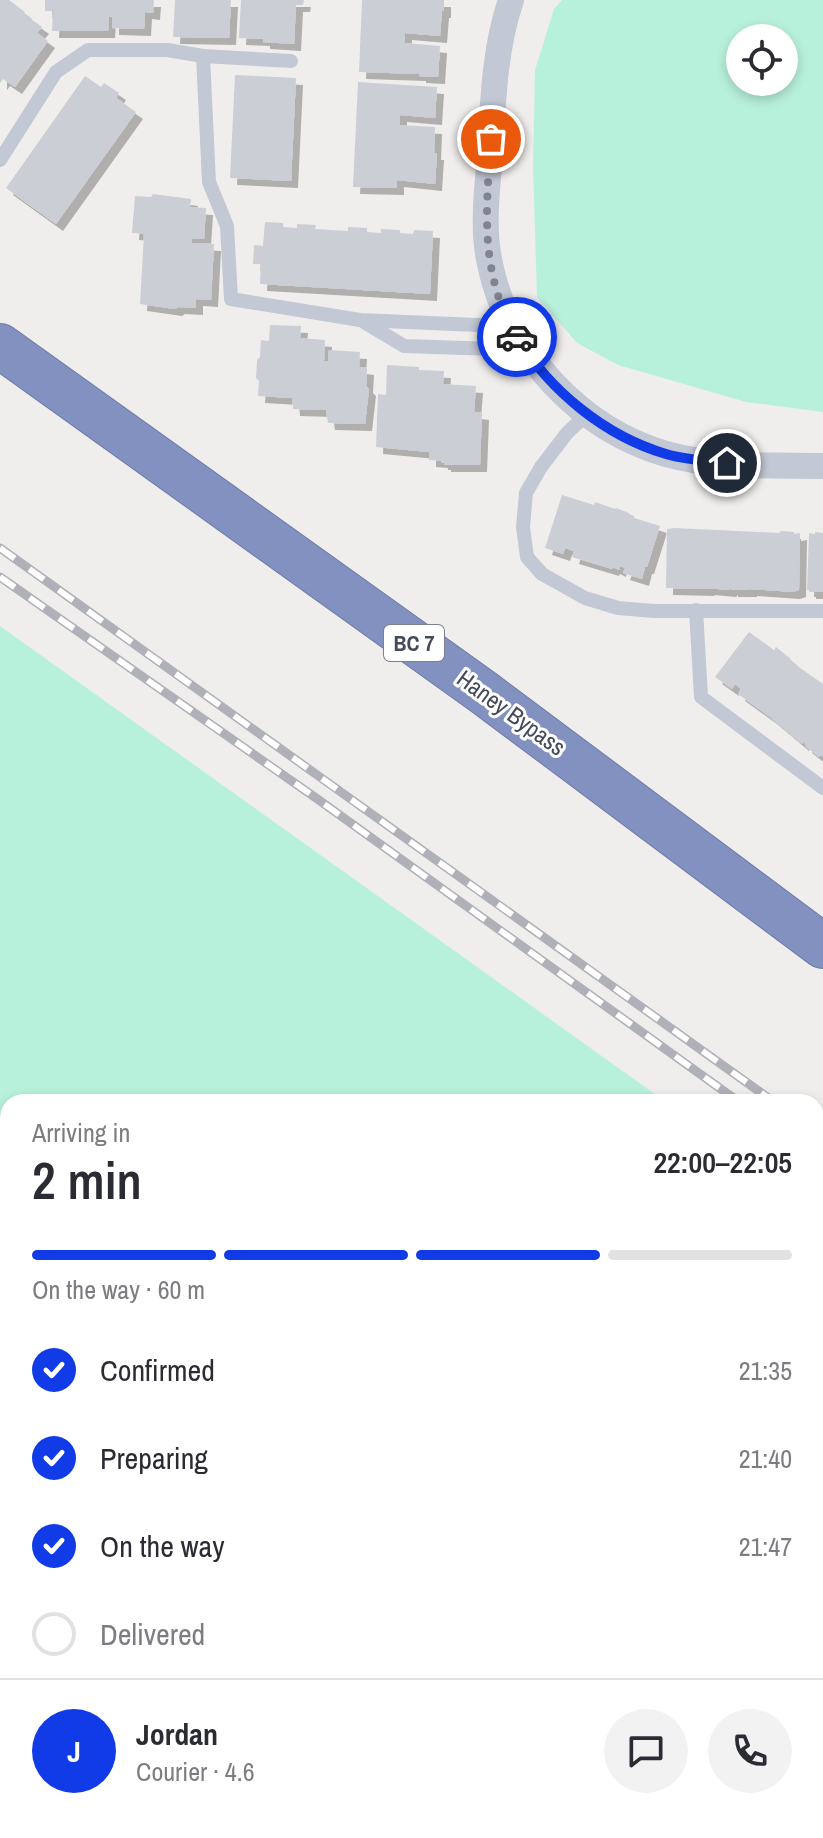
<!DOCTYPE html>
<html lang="en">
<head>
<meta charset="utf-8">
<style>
  body { margin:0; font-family:"Archivo Narrow",sans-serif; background:#f2f2f3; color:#2b2b33; height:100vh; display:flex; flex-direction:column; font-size:30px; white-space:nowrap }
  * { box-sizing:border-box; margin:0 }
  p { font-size:26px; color:#7c7c81 }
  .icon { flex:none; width:44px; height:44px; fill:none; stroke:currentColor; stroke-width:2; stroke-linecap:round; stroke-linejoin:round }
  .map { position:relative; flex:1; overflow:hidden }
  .panel { position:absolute; left:0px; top:1094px; width:824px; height:744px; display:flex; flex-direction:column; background:#fff; border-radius:24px 24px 0 0; box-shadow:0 4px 12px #0003 }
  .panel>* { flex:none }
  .controls { position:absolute; left:726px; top:24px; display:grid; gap:16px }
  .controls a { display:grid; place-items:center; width:72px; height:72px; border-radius:50%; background:#fff; box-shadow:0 4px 12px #0003; font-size:40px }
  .pin { position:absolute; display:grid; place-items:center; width:68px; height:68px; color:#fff; margin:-34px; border:4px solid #fff; border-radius:50%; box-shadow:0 2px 8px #0007 }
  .courier { position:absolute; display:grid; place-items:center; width:80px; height:80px; margin:-40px; border:6px solid #103be7; border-radius:50%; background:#fff; color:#222; box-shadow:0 2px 10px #0007 }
  .head em { font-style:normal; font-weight:600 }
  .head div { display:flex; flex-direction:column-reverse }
  .head { display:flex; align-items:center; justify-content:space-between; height:136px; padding:0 32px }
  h1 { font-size:52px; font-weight:600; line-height:60px }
  .bar { display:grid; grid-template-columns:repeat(4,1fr); gap:12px 8px; align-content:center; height:96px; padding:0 32px }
  .bar i { height:10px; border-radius:6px; background:#e1e1e2 }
  .bar .active { background:#103be7 }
  .bar p { grid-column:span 4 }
  .line { display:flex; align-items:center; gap:20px; padding:0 32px; border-top:2px solid #e1e1e2 }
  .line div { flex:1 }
  .round { display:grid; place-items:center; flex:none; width:84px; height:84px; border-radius:42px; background:#f2f2f3 }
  ol { padding:0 32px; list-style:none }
  li { display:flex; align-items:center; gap:24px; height:88px }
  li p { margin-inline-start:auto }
  li .icon { padding:8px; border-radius:50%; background:#103be7; color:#fff; stroke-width:4 }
  li:last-child { color:#7c7c81 }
  li i { width:44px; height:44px; border:4px solid #e1e1e2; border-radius:50% }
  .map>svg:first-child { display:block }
  .green { fill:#b8f1db; fill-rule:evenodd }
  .water { fill:#83bff0 }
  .building { fill:#ccced5; filter:url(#shadow) }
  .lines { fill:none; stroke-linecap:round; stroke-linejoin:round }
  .highway-casing { stroke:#6d7cab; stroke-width:46 }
  .lane { stroke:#c3c8d5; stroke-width:14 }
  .street { stroke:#c3c8d5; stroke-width:26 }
  .highway { stroke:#8291bf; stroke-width:44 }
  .rail-casing { stroke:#afb0b8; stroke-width:9 }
  .rail { stroke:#fff; stroke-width:6; stroke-dasharray:18; stroke-linecap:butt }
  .done { stroke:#81848e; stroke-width:8; stroke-dasharray:0 14.4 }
  .route { stroke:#103be7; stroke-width:10 }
  .labels { text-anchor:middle; stroke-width:6; stroke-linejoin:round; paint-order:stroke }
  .shield { fill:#fff; stroke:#7d818c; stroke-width:2 }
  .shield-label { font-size:22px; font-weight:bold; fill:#454b5b }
  .street-label { font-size:24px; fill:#454b5b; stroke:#fff }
</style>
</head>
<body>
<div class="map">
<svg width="823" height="1838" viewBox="0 0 823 1838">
  <defs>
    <filter id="shadow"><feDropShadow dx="7" dy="7" stdDeviation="0" flood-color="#0004"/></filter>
  </defs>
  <rect width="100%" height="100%" fill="#f0eeed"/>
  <g class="green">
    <path d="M562,0H823V412L746,402L618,365L577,343L537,297L533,167L535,70L554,9ZM740,38H784V82H740Z"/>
    <polygon points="0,626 666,1102 8,1102 8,1576 0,1568"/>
    <polygon points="816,1209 823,1214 823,1838 260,1838 252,1830 816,1830"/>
  </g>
  <polygon class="water" points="0,1568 8,1576 8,1830 252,1830 260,1838 0,1838"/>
  <g class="building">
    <polygon points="0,0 9,0 25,12 24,14 42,27 37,33 48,41 15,87 3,79 0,83"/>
    <polygon points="45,0 154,0 153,13 145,12 144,29 112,28 112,17 109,17 108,31 52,31 53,11 45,11"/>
    <polygon points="175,0 231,0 229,38 173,37"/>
    <polygon points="241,0 304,0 303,5 296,5 294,44 263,42 263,39 239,38"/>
    <polygon points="362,0 444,0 444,11 442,11 440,36 405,33 405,43 440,46 438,77 419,76 419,74 359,72"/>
    <polygon points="235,75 296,78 291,181 230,178"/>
    <polygon points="85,76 101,87 104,83 119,93 116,98 136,112 56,224 6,188"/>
    <polygon points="358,82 437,87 435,118 400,115 400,125 435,127 434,153 437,153 435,184 397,180 397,188 353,187"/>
    <polygon points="153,194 191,199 190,207 206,208 204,239 192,239 192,243 214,244 211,300 196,299 196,308 178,307 175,309 140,304 144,234 132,233 135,196 151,197"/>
    <polygon points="265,222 283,223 283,227 297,228 297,224 316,225 315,229 348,231 348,227 367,228 367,232 381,233 381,229 400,230 400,233 413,234 414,230 433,231 430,294 260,284 261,264 253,264 254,245 263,246"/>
    <polygon points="270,325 301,326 300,338 325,340 324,361 328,361 329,350 360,352 359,367 367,368 366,386 369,389 365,424 328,423 326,410 293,409 292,398 258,396 259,381 256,378 257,360 260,357 261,340 269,341"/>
    <polygon points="387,365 419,367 419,370 444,371 443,384 476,386 474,412 482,413 480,465 444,465 444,463 441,463 441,461 429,460 429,452 376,447 378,394 386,395"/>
    <polygon points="562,495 594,505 595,502 615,509 616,508 629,513 629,514 634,516 634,518 660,526 647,567 645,567 642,579 623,573 625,568 620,566 619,570 613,567 612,569 572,557 574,551 565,548 563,554 545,548"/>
    <polygon points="674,528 780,533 780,531 794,532 794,534 800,533 799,590 793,592 750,589 750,590 731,590 731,588 729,590 707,588 708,589 666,588 667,529"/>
    <polygon points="815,532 823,533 823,592 809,592 809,590 807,590 809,533 815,534"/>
    <polygon points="749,632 774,650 776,647 791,659 789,660 823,684 823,757 821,755 819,757 805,746 806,744 803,742 802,744 770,717 738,694 741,689 735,684 732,689 715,677"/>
  </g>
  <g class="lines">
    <defs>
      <polyline id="highway" points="0,346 483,692 823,946"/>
    </defs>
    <use href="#highway" class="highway-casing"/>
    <g class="lane">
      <polyline points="203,56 291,61"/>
      <polyline points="0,160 56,72 88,50 167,50 203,56 209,182 227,226 231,299 360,320 477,325 510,324"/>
      <polyline points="364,322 404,346 526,350"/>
      <polyline points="587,414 567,433 541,467 526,493 523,527 527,557 542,574 585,598 618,608 654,611 823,611"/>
      <polyline points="696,610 701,697 823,788"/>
    </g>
    <path class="street" d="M511,0C494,50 493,103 490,155C487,191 482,229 490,264C508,352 580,429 666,454C716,468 772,465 823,466"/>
    <use href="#highway" class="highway"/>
    <defs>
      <g id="rail">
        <polyline points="0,548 774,1102"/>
        <polyline points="0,577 316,798 739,1102"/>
        <polyline points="816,1132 823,1137"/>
        <polyline points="816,1157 823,1162"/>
      </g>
    </defs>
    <use href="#rail" class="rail-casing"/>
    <use href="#rail" class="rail"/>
  </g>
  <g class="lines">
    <path class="done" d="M491,139C486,209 479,274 517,337"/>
    <path class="route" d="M517,337C550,391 605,436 666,454C686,460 707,461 727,463"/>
  </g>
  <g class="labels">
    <rect class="shield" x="384" y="625" width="60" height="36" rx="6"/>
    <g class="shield-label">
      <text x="414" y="651">BC 7</text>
    </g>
    <g class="street-label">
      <text transform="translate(511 713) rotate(36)" y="8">Haney Bypass</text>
    </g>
  </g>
</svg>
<div class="controls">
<a><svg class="icon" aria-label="locate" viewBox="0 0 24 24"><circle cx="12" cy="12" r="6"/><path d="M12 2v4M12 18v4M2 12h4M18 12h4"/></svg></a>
</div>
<div class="pin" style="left:491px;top:139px;background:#ea580c"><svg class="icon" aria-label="bag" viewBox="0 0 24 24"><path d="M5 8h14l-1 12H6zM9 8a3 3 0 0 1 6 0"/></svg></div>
<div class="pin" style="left:727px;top:463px;background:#1f2937"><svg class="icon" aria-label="home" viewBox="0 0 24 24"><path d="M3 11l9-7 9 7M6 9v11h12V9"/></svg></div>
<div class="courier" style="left:517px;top:337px"><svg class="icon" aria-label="car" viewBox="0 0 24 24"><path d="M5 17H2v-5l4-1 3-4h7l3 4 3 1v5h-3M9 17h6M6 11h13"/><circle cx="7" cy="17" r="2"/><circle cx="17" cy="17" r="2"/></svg></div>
<section class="panel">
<div class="head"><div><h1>2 min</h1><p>Arriving in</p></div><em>22:00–22:05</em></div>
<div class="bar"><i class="active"></i><i class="active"></i><i class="active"></i><i></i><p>On the way · 60 m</p></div>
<ol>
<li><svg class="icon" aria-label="check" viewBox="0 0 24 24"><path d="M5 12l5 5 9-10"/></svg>Confirmed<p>21:35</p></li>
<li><svg class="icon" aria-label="check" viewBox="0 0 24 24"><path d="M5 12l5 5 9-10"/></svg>Preparing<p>21:40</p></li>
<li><svg class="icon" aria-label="check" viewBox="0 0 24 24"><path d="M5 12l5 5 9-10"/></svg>On the way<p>21:47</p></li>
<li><i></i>Delivered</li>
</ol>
<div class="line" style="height:144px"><b class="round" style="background:#103be7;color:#fff">J</b><div><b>Jordan</b><p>Courier · 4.6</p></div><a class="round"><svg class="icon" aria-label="chat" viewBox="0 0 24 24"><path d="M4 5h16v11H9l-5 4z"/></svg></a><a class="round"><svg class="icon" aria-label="phone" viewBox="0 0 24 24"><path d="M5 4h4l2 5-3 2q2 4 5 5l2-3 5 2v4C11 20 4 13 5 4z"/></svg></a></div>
</section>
</div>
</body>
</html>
